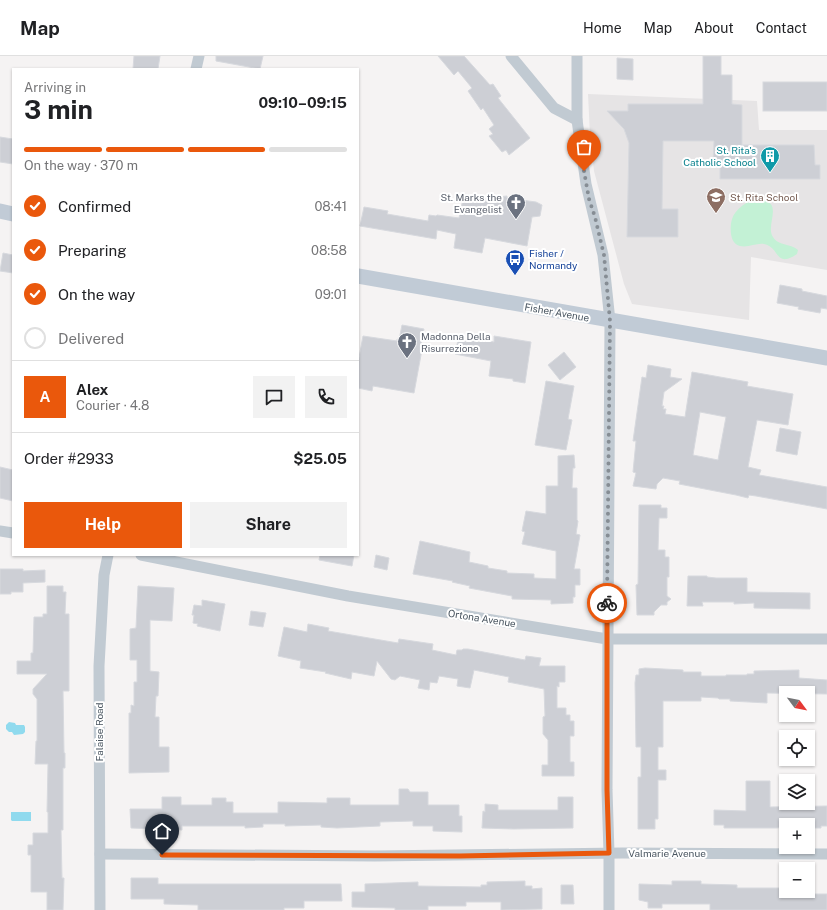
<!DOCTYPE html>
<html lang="en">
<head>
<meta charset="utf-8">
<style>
  body { margin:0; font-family:"Public Sans",sans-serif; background:#f2f2f2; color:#202124; height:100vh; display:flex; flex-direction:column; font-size:15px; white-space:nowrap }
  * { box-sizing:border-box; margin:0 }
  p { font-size:13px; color:#757577 }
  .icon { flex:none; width:22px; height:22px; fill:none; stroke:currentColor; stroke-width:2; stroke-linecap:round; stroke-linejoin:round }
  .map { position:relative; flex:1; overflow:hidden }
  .drawer { position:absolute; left:12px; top:12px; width:347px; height:488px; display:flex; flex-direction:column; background:#fff; border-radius:0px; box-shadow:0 1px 3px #0004 }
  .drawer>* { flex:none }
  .needle { width:26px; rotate:122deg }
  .controls { position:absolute; left:779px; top:630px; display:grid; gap:8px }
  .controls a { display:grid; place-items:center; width:36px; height:36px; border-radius:0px; background:#fff; box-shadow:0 1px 3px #0004; font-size:20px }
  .pin { position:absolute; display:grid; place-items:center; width:34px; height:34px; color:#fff; margin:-41px -17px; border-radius:50% 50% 50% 0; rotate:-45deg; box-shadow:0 0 4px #0007 }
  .pin .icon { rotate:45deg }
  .courier { position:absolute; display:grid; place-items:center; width:40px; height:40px; margin:-20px; border:3px solid #ea580c; border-radius:50%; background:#fff; color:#222; box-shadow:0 1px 5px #0007 }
  .head em { font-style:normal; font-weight:700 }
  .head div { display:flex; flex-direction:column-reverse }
  .head { display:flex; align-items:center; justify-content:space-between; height:68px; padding:0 12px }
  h1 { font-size:26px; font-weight:700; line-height:30px }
  .bar { display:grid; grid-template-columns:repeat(4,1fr); gap:6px 4px; align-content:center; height:48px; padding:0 12px }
  .bar i { height:5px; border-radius:3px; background:#e0e0e0 }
  .bar .active { background:#ea580c }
  .bar p { grid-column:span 4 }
  .line { display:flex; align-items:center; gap:10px; padding:0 12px; border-top:1px solid #e0e0e0 }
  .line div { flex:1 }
  .round { display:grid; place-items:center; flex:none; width:42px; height:42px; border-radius:0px; background:#f2f2f2 }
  ol { padding:0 12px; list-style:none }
  li { display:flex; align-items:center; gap:12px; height:44px }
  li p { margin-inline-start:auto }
  li .icon { padding:4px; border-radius:50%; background:#ea580c; color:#fff; stroke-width:4 }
  li:last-child { color:#757577 }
  li i { width:22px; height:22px; border:2px solid #e0e0e0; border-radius:50% }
  .action { display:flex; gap:8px; margin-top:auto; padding:8px 12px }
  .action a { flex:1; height:46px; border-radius:0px; background:#ea580c; color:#fff; font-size:16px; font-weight:700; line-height:46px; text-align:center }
  .action a+a { background:#f2f2f2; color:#202124 }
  header { display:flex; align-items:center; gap:24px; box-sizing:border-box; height:56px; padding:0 20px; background:#fff; border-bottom:1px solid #e0e0e0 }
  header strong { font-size:19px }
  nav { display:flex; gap:22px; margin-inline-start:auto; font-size:14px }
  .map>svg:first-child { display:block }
  .education { fill:#e6e4e5 }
  .green { fill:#c3f1d5 }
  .water { fill:#90daee }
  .building { fill:#cdcfd5; stroke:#d7d9de; fill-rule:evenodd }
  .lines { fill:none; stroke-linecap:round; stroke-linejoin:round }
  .street { stroke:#c1cad2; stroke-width:11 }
  .secondary { stroke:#c1cbd6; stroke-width:15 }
  .done { stroke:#868d94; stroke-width:4; stroke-dasharray:0 7.2 }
  .route { stroke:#ea580c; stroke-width:5 }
  .labels { text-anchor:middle; stroke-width:4; stroke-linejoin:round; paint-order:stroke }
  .culture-label { font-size:10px; fill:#0d838f; stroke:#fff; text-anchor:end }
  .worship-label { font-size:10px; fill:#5b616d; stroke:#fff; text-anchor:end }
  .education-label { font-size:10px; fill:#785e54; stroke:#fff; text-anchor:start }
  .transit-label { font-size:10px; fill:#164399; stroke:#fff; text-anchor:start }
  .street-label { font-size:10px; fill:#4a5661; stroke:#fff }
</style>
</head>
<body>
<header>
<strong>Map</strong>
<nav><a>Home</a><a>Map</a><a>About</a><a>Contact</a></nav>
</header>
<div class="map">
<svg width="827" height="854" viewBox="0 0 827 854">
  <rect width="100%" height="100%" fill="#f5f3f3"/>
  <polygon class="education" points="588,38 757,45 759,74 827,74 827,214 751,201 749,264 632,248 624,228 594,115 590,79"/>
  <path class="green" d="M751,144C789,141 764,168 773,181C778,190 790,187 798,194L797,198C775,213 780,191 764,188C756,187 748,192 740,190C734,188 732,184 731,178C729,160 736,153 751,144Z"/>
  <g class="water">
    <polygon points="9,666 15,667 16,669 24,669 25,671 25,676 23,678 14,679 12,676 9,676 6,673 6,669"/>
    <polygon points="11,756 31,756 31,765 12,765 11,764"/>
  </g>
  <g class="building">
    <polygon points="134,0 160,0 158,13 133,13"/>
    <polygon points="216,0 263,0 260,13 216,5"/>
    <polygon points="438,0 464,0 490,29 493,28 501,40 498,42 530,82 509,99 506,94 502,96 489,80 493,78 489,73 494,69 483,52 481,54 468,35 472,32 458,15 454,19"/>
    <polygon points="703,0 721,0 721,19 732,19 732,48 742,49 742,89 814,89 815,109 820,109 820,123 720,123 720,111 713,111 714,85 663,85 662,153 678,153 678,181 627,181 629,87 624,73 607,55 628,55 628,48 703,48"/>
    <polygon points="617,2 633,3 633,24 617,23"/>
    <rect x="763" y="26" width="64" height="29"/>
    <polygon points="0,81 13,83 13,108 0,106"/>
    <polygon points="464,138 497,144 497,141 507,140 507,142 536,146 542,149 540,160 532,161 527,190 485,182 482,197 454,192 456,178 437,174 436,183 360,170 364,151 388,155 387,158 428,165 429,159 436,160 437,159 459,162"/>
    <polygon points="3,197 13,199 13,217 0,215"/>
    <polygon points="780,229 802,233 802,235 827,240 827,253 821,252 820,257 798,253 799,251 777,247"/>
    <polygon points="402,269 424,273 421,288 423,288 414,337 373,330 372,335 358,332 358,307 363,280 397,285 397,283 399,284"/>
    <polygon points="494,280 531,286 525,327 513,325 513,323 489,320 491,305 455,298 458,284 467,286 468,281 494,286"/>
    <polygon points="564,296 576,311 560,324 548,309"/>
    <path d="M648,309L671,313L670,321L682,323L664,336L662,350H664L663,353H666L665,358L685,361L692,316L748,326L747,330L793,338L788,369L757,364L748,411L761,414L759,419L827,431V453L756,440L749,439L748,442L736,439L679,428L680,425L663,422L657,428L656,433L633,430L636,417L633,416L636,385H633L642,321L646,322ZM700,356L726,361L718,404L693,399Z"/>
    <polygon points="546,325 574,330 568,363 572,364 566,394 535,389"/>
    <polygon points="780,372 801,376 797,399 776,395"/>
    <polygon points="574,399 575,412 573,412 572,432 577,432 577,464 578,465 576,478 580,479 574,513 580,513 580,529 575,529 575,541 573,541 573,547 551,548 551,544 512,543 512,540 469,532 470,530 452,526 453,525 413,518 420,485 470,496 469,506 488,510 488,512 507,515 507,517 534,518 534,522 556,523 556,495 522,488 525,476 522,475 526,455 546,458 546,430 558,430 558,400"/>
    <polygon points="0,411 13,414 13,445 0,442"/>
    <polygon points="639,449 661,449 661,452 667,452 667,462 659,462 658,494 665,494 665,501 669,501 669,521 667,521 667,540 671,543 667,546 667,549 661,549 654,556 654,559 637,559 636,529 638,528"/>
    <polygon points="320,499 354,499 352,510 319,504"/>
    <polygon points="376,499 389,502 387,514 374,511"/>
    <polygon points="0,513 23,513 23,515 45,514 45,526 23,527 23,536 11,536 11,538 0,538"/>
    <polygon points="688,520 707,520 707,521 716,522 747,522 747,536 810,537 810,553 754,552 754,547 734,548 734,546 702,546 703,550 687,550"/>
    <polygon points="47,530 63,530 63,536 66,536 65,558 69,558 69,635 63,635 64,697 65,697 65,712 63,712 63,774 61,774 62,822 64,822 63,854 47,854 47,836 31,836 31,799 28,799 28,789 33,789 33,777 48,777 48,756 47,756 48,708 35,708 36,685 37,685 37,643 33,638 33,633 47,618 17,618 17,605 31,605 31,597 33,597 34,561 43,561 43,558 47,558"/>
    <polygon points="138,530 174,532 172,565 150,564 150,615 159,616 158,640 156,640 155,661 159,661 159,691 169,691 169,716 129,717 129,657 131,657 131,649 134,650 134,626 137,626 137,604 130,604 130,573 136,572"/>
    <polygon points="202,544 225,548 220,575 197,570 198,568 193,567 194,559 192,559 194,549 202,550"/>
    <polygon points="251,555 266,557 263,571 249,569"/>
    <polygon points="308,568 329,572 328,575 398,587 399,583 433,588 432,594 456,599 457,594 462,594 463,593 468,593 525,604 526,600 541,602 539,610 565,610 565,626 559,626 559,631 557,630 557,652 566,652 566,659 570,659 570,665 574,665 574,680 570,680 570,706 574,706 574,720 542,720 542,709 548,709 548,684 543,678 543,661 545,660 544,633 508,626 509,621 474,614 470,632 457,630 458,623 439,620 437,627 430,626 429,634 418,632 420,624 400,620 395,624 391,623 377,605 374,620 352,616 351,623 325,617 326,616 300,612 301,605 278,600 284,571 307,576"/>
    <polygon points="645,612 683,614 683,616 701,616 701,620 726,620 726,619 747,619 747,618 754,618 754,615 799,614 799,622 827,624 827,638 767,637 767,647 730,645 730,643 719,643 718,642 701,641 701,645 663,645 663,691 658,691 658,714 666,714 666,724 658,724 658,763 655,763 655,773 638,773 638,721 641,721 641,691 636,691 635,627 636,619 639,619 639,613"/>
    <polygon points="746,725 770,725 770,751 827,750 827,770 821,770 821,772 808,772 808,769 786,769 786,771 776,772 724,772 724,769 714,769 714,754 746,755"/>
    <polygon points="399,733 408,733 410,736 428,736 428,749 459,749 459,760 462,760 462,776 433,775 433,770 413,770 413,765 380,766 380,770 337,772 321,771 321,769 285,770 285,768 263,768 263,771 245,772 245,770 182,770 182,774 131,772 130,753 162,753 162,741 181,741 181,749 212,749 212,742 226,742 226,746 233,746 233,757 278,757 278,746 327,747 327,742 350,742 350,749 399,749"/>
    <polygon points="558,741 573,741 573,772 513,773 482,772 483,755 485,756 485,748 498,749 498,754 558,754"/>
    <polygon points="131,822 158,822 158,828 341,828 342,845 304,845 304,852 284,852 284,854 198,854 198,849 164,848 164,843 131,843"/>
    <polygon points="525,825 525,830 532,830 532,833 542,832 542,853 501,854 501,846 466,846 466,850 428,850 428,854 395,854 395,852 352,851 352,836 365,836 365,828 418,826 418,830 481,831 481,829 487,829 487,826"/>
    <polygon points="672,825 701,825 701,828 737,829 737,832 780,832 786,833 786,835 804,835 804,838 827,838 827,854 710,854 710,848 662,848 662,852 648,852 648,846 639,844 639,828 672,829"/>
    <polygon points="561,829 573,829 574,848 561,848"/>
  </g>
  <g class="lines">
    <g class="street">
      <polyline points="511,0 554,52 577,64"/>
      <polyline points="577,0 577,64 586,128 603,199 610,265 607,734 609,797 609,854"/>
      <polyline points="196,13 199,0"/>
      <polyline points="0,475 13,477"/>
      <polyline points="141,499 348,540 607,583 827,583"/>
      <polyline points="100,798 375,800 622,797 827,798"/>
      <polyline points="100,854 99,610 104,519 108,499"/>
    </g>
    <g class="secondary">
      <polyline points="0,155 13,158"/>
      <polyline points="358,220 827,302"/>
    </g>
  </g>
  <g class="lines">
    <polyline class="done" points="584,115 589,143 595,161 604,199 610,265 607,547"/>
    <polyline class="route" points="162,799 460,800 609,797 607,734 607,547"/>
  </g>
  <defs>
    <symbol id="building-pin" viewBox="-11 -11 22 30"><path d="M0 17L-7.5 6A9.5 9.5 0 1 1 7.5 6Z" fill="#0f9aa8" stroke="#fff"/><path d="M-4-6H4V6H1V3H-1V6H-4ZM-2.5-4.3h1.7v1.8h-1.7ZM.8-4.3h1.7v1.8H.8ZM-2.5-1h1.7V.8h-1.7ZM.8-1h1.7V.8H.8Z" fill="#fff"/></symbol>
    <symbol id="school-pin" viewBox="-11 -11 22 30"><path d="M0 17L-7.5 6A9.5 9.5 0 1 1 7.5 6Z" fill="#8d6e63" stroke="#fff"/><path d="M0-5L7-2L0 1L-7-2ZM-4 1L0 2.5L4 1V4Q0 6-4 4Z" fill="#fff"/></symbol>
    <symbol id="church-pin" viewBox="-11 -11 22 30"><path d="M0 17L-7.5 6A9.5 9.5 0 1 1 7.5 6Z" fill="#6b7280" stroke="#fff"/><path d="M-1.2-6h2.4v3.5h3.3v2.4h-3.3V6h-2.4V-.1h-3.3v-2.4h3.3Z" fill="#fff"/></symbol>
    <symbol id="bus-pin" viewBox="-11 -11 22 30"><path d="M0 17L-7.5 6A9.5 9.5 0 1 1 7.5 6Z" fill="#1a4fb4" stroke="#fff"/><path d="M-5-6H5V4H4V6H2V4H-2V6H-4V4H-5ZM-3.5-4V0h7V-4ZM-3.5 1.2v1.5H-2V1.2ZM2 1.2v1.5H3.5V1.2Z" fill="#fff"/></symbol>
  </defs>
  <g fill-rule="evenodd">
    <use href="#building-pin" x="759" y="89" width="22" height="30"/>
    <use href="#school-pin" x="705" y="130" width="22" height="30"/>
    <use href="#church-pin" x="505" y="136" width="22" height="30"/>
    <use href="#bus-pin" x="504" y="192" width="22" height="30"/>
    <use href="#church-pin" x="396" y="275" width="22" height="30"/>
  </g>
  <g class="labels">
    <g class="culture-label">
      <text x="756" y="98">St. Rita's<tspan x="756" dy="12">Catholic School</tspan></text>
    </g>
    <g class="worship-label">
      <text x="502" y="145">St. Marks the<tspan x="502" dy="12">Evangelist</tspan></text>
      <text x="421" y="284" text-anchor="start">Madonna Della<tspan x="421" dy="12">Risurrezione</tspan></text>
    </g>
    <g class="education-label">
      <text x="730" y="145">St. Rita School</text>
    </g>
    <g class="transit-label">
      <text x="529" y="201">Fisher /<tspan x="529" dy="12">Normandy</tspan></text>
    </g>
    <g class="street-label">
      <text transform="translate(557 256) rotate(10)" y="4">Fisher Avenue</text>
      <text transform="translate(482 562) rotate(9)" y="4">Ortona Avenue</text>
      <text transform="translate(99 676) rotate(-90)" y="4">Falaise Road</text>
      <text x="667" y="801">Valmarie Avenue</text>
    </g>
  </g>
</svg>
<div class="controls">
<a><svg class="needle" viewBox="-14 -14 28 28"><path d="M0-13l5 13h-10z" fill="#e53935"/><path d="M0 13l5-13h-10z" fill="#757577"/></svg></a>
<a><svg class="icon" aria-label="locate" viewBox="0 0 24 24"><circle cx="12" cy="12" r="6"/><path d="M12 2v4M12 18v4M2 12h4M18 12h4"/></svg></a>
<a><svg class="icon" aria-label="layers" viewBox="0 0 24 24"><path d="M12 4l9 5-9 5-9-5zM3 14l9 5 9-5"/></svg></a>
<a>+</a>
<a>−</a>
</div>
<div class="pin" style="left:584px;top:115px;background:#ea580c"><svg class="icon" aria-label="bag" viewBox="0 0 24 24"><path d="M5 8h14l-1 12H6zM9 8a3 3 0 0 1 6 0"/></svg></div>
<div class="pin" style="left:162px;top:799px;background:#1f2937"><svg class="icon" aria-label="home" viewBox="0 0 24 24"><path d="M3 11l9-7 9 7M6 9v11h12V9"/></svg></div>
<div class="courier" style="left:607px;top:547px"><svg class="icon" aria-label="bike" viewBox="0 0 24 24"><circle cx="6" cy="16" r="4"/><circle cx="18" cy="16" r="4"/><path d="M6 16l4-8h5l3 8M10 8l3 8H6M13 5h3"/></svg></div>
<section class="drawer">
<div class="head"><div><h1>3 min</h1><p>Arriving in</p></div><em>09:10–09:15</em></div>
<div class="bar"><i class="active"></i><i class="active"></i><i class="active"></i><i></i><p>On the way · 370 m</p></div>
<ol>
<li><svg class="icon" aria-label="check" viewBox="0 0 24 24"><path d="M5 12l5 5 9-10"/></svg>Confirmed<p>08:41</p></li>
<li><svg class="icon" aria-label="check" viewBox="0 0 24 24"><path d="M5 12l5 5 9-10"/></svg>Preparing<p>08:58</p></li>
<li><svg class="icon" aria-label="check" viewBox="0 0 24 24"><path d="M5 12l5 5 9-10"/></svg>On the way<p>09:01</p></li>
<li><i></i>Delivered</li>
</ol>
<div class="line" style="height:72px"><b class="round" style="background:#ea580c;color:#fff">A</b><div><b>Alex</b><p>Courier · 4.8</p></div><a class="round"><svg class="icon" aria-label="chat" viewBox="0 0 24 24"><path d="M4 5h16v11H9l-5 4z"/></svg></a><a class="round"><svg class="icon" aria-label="phone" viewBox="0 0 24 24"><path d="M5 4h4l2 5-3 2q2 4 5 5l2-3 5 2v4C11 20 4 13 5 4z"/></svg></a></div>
<div class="line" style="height:52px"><div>Order #2933</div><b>$25.05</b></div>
<div class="action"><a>Help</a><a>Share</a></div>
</section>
</div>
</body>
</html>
